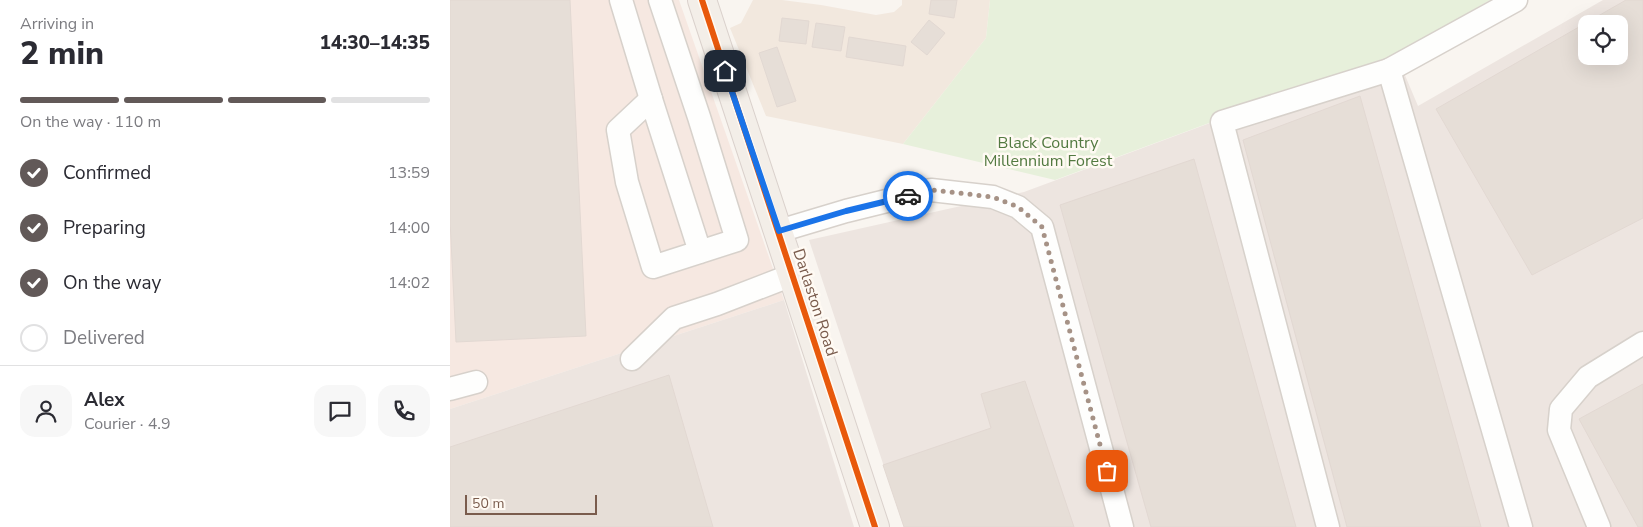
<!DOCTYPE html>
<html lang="en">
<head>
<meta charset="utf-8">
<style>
  body { margin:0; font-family:"Nunito Sans",sans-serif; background:#f7f7f7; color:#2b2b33; height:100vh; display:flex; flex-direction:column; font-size:19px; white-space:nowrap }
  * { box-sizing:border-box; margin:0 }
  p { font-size:16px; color:#7c7c81 }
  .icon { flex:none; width:28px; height:28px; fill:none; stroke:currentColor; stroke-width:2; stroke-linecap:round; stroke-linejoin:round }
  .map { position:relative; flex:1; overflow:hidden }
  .drawer { display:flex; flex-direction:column; background:#fff; width:450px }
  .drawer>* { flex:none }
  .tools { position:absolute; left:1128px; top:15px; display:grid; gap:10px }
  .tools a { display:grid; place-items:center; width:50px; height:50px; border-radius:10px; background:#fff; box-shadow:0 5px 20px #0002; font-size:25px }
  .scale { position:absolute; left:15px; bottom:12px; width:132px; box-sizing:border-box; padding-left:5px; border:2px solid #7a5c4d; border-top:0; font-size:14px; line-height:18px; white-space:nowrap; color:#7a5c4d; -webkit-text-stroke:4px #fffaf3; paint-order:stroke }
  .pin { position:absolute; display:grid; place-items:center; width:42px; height:42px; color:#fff; margin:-21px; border-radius:10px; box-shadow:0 2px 8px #0006 }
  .courier { position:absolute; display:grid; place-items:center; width:50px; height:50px; margin:-25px; border:4px solid #1a73e8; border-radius:50%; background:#fff; color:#222; box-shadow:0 1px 6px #0007 }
  .head em { font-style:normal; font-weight:800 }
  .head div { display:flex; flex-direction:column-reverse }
  .head { display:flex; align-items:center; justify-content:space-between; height:85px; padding:0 20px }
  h1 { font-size:32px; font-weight:800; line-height:38px }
  .bar { display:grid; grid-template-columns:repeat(4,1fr); gap:8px 5px; align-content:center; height:60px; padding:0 20px }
  .bar i { height:6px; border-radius:4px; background:#e1e1e2 }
  .bar .current { background:#625958 }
  .bar p { grid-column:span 4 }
  .line { display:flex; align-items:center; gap:12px; padding:0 20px; border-top:1px solid #e1e1e2 }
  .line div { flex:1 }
  .round { display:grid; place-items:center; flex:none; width:52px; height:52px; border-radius:15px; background:#f7f7f7 }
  ol { padding:0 20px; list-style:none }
  li { display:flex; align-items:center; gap:15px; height:55px }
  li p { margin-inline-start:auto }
  li .icon { padding:5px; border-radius:50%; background:#625958; color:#fff; stroke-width:4 }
  li:last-child { color:#7c7c81 }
  li i { width:28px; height:28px; border:2px solid #e1e1e2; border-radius:50% }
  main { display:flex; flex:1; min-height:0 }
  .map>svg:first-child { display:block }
  .residential { fill:#f2e8de }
  .commercial { fill:#f6e8e1 }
  .industrial { fill:#ede5e0; fill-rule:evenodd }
  .green { fill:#e7f0db }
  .building { fill:#e6ded7; stroke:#e2d8d2; fill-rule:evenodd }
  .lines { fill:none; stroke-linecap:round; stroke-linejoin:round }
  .minor-casing { stroke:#d7d1cb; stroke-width:25 }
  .major-casing { stroke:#dad1cc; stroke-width:30 }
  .minor { stroke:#fefefd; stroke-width:22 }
  .major { stroke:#f3eee8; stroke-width:28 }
  .cycleway-casing { stroke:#fffaf3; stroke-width:9 }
  .cycleway { stroke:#e8590c; stroke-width:6 }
  .done { stroke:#a69286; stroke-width:5; stroke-dasharray:0 9 }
  .route { stroke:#1a73e8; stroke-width:6 }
  .labels { text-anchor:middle; stroke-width:5; stroke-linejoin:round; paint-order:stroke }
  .park-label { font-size:16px; fill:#537a41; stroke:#fffaf3 }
  .street-label { font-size:16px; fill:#7a5c4d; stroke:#fffaf3 }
</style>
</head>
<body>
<main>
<section class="drawer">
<div class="head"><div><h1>2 min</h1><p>Arriving in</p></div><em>14:30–14:35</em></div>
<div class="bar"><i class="current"></i><i class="current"></i><i class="current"></i><i></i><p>On the way · 110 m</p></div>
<ol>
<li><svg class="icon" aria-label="check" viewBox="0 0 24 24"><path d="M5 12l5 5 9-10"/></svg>Confirmed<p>13:59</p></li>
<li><svg class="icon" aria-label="check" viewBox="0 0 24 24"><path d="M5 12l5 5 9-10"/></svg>Preparing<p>14:00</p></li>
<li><svg class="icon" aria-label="check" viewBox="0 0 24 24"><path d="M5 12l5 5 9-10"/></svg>On the way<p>14:02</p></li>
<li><i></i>Delivered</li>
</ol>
<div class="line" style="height:90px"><a class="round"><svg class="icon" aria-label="person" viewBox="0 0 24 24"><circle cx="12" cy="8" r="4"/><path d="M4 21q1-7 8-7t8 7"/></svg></a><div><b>Alex</b><p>Courier · 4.9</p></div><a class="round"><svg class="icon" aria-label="chat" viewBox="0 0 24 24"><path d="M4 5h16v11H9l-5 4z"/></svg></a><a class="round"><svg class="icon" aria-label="phone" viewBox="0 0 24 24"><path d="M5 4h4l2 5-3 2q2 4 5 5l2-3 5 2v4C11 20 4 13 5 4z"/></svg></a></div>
</section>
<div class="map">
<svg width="1193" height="527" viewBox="0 0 1193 527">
  <rect width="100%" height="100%" fill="#f9f5f0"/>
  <polygon class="residential" points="303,0 332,0 371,5 426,15 444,12 452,5 452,0 540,0 536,38 453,144 316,116 280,28 291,23"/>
  <polygon class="commercial" points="0,0 229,0 334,300 0,409"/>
  <g class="industrial">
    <path d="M1153,0H1193V527H454L359,240L574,192L946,54L968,106ZM1136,24H1169V56H1136Z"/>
    <polygon points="334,300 404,527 0,527 0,409"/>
  </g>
  <polygon class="green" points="540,0 1040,0 946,54 605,180 453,144 536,38"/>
  <g class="building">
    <polygon points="0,0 120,0 136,336 6,342 0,220"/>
    <polygon points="481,0 507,0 504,18 479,14"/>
    <path d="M1176,0H1193V218L1082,275L986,109ZM1136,24H1169V56H1136Z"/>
    <polygon points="332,18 359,21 356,44 329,41"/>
    <polygon points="479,20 495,33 477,55 461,42"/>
    <polygon points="366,23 395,27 391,51 362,47"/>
    <polygon points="399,37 456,46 453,66 396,57"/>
    <polygon points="327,47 346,101 327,107 309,53"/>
    <polygon points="910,96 1031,527 897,527 793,140"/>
    <polygon points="744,159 846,527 701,527 610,205"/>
    <polygon points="219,375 263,527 0,527 0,447"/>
    <polygon points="575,381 624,527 454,527 433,465 541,428 531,394"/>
    <polygon points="1193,384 1193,527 1188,527 1129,419"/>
  </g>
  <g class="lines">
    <defs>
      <g id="minor">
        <polyline points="171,0 201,99"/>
        <polyline points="210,0 249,117 287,240 203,267 177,182 168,130 201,99 250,252"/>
        <polyline points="1066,0 939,70 1071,527"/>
        <polyline points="329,231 396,211 481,190 543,197 568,207 592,227 672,527"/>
        <polyline points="182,359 224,318 267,304 342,275"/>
        <polyline points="0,389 26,382"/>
        <polyline points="878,527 772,122 939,70"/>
        <polyline points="1149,527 1109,430 1111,409 1138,377 1193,343"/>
      </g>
      <polyline id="major" points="252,0 425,527"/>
    </defs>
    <use href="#minor" class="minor-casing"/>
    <use href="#major" class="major-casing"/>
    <use href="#minor" class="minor"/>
    <use href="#major" class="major"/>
    <defs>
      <polyline id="cycleway" points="252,0 425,527"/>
    </defs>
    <use href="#cycleway" class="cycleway-casing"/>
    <use href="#cycleway" class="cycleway"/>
  </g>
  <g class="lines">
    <polyline class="done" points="458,196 482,190 543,197 568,207 592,227 657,471"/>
    <polyline class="route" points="275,71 329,231 396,211 458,196"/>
  </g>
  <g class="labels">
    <g class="park-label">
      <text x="598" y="148">Black Country<tspan x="598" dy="18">Millennium Forest</tspan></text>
    </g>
    <g class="street-label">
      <text transform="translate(366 302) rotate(72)" y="6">Darlaston Road</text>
    </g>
  </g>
</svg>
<div class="tools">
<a><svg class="icon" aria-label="locate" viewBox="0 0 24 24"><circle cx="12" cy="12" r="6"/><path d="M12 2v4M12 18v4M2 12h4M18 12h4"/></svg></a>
</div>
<div class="scale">50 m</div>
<div class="pin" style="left:657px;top:471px;background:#ea580c"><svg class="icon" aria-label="bag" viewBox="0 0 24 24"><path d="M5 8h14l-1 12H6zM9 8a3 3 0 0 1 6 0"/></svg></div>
<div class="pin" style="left:275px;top:71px;background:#1f2937"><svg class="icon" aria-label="home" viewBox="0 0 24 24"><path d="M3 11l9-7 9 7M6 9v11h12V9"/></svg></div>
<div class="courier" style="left:458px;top:196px"><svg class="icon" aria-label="car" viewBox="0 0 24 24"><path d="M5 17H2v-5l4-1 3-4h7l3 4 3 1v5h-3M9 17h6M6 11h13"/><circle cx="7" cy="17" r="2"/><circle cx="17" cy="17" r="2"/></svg></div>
</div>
</main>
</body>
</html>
